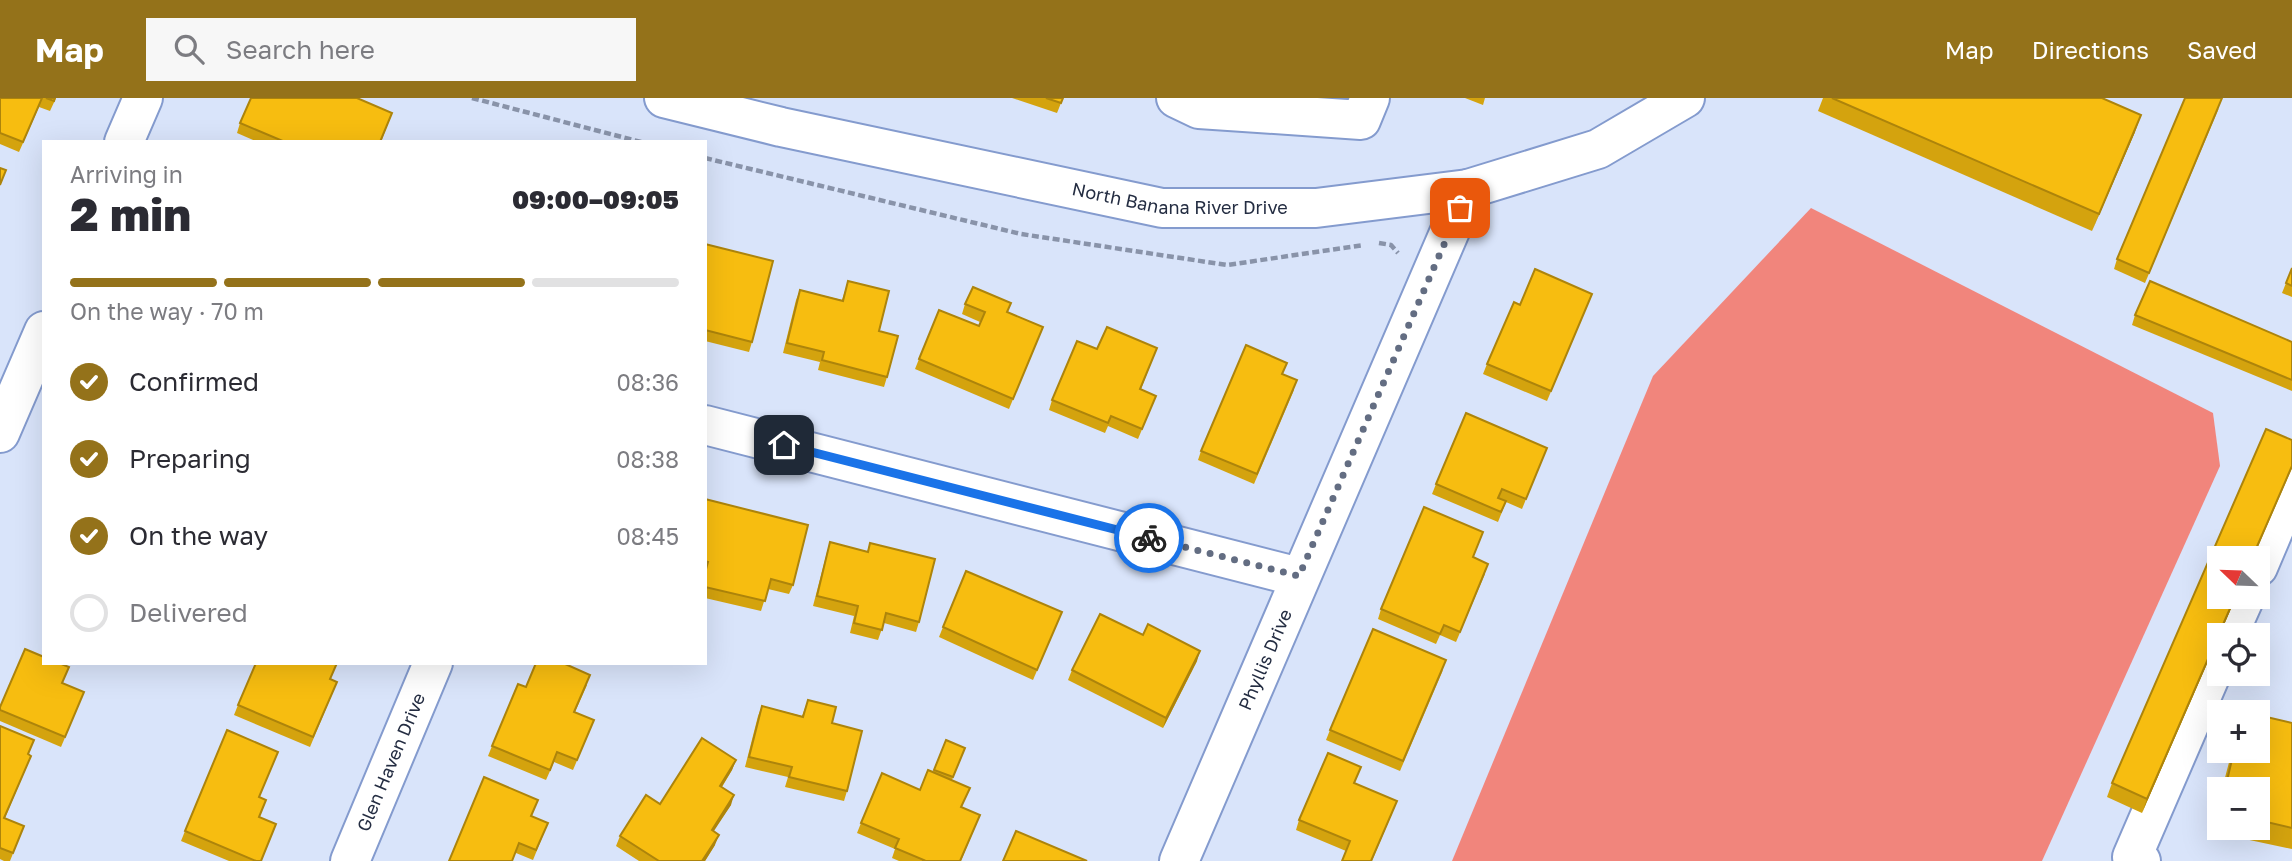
<!DOCTYPE html>
<html lang="en">
<head>
<meta charset="utf-8">
<style>
  body { margin:0; font-family:"Golos Text",sans-serif; background:#f7f7f7; color:#2b2b33; height:100vh; display:flex; flex-direction:column; font-size:26px; white-space:nowrap }
  * { box-sizing:border-box; margin:0 }
  p { font-size:23px; color:#7c7c81 }
  .icon { flex:none; width:38px; height:38px; fill:none; stroke:currentColor; stroke-width:2; stroke-linecap:round; stroke-linejoin:round }
  .map { position:relative; flex:1; overflow:hidden }
  .drawer { position:absolute; left:42px; top:42px; width:665px; height:525px; display:flex; flex-direction:column; background:#fff; border-radius:0px; box-shadow:0 7px 28px #0002 }
  .drawer>* { flex:none }
  .needle { width:46px; rotate:293deg }
  .controls { position:absolute; left:2207px; top:448px; display:grid; gap:14px }
  .controls a { display:grid; place-items:center; width:63px; height:63px; border-radius:0px; background:#fff; box-shadow:0 7px 28px #0002; font-size:35px }
  .pin { position:absolute; display:grid; place-items:center; width:60px; height:60px; color:#fff; margin:-30px; border-radius:14px; box-shadow:0 4px 10px #0006 }
  .courier { position:absolute; display:grid; place-items:center; width:70px; height:70px; margin:-35px; border:5px solid #1a73e8; border-radius:50%; background:#fff; color:#222; box-shadow:0 2px 9px #0007 }
  .summary em { font-style:normal; font-weight:800 }
  .summary div { display:flex; flex-direction:column-reverse }
  .summary { display:flex; align-items:center; justify-content:space-between; height:119px; padding:0 28px }
  h1 { font-size:46px; font-weight:800; line-height:52px }
  .bar { display:grid; grid-template-columns:repeat(4,1fr); gap:10px 7px; align-content:center; height:84px; padding:0 28px }
  .bar i { height:9px; border-radius:5px; background:#e1e1e2 }
  .bar .active { background:#94721a }
  .bar p { grid-column:span 4 }
  ol { padding:0 28px; list-style:none }
  li { display:flex; align-items:center; gap:21px; height:77px }
  li p { margin-inline-start:auto }
  li .icon { padding:7px; border-radius:50%; background:#94721a; color:#fff; stroke-width:4 }
  li:last-child { color:#7c7c81 }
  li i { width:38px; height:38px; border:4px solid #e1e1e2; border-radius:50% }
  header { display:flex; align-items:center; gap:42px; box-sizing:border-box; height:98px; padding:0 35px; background:#94721a; color:#fff }
  header strong { font-size:33px }
  nav { display:flex; gap:38px; margin-inline-start:auto; font-size:24px }
  .search { width:490px; height:63px; background:#f7f7f7; display:flex; align-items:center; gap:18px; box-sizing:border-box; padding:0 24px; border-radius:0px; color:#7c7c81; font-size:26px }
  .map>svg:first-child { display:block }
  .forest { fill:#f1857c }
  .lines { fill:none; stroke-linecap:round; stroke-linejoin:round }
  .minor-casing { stroke:#849bce; stroke-width:42 }
  .path { stroke:#8993a9; stroke-width:4.5; stroke-dasharray:7 3.5; stroke-linecap:butt }
  .minor { stroke:#fff; stroke-width:38 }
  .wall { fill:#d4a30e }
  .shaded-wall { fill:#ad840b }
  .building { fill:#f7bd10; stroke:#ad840b; stroke-width:2 }
  .done { stroke:#636d82; stroke-width:7; stroke-dasharray:0 12.6 }
  .route { stroke:#1a73e8; stroke-width:9 }
  .labels { text-anchor:middle; stroke-width:7; stroke-linejoin:round; paint-order:stroke }
  .street-label { font-size:18px; fill:#242d42; stroke:#fff }
</style>
</head>
<body>
<header>
<strong>Map</strong>
<div class="search"><svg class="icon" aria-label="search" viewBox="0 0 24 24"><circle cx="10" cy="10" r="6"/><path d="M15 15l6 6"/></svg>Search here</div>
<nav><a>Map</a><a>Directions</a><a>Saved</a></nav>
</header>
<div class="map">
<svg width="2292" height="763" viewBox="0 0 2292 763">
  <rect width="100%" height="100%" fill="#d9e4fa"/>
  <polygon class="forest" points="1811,110 2213,315 2220,368 2042,763 1452,763 1653,278"/>
  <g class="lines">
    <defs>
      <g id="minor">
        <path id="s1" d="M664,0L781,29L1162,110H1316L1468,91L1598,51L1685,0"/>
        <polyline points="1176,0 1199,11 1361,22 1370,0"/>
        <polyline points="124,44 143,0"/>
        <polyline points="705,327 1299,479"/>
        <polyline points="0,335 44,233"/>
        <polyline points="2258,469 2292,389"/>
        <polyline points="2228,537 2245,499"/>
        <path id="s2" d="M350,763L433,565"/>
        <path id="s3" d="M1179,763L1468,91"/>
        <polyline points="2141,763 2132,759 2219,558"/>
      </g>
    </defs>
    <use href="#minor" class="minor-casing"/>
    <g class="path">
      <polyline points="472,0 641,44"/>
      <polyline points="705,60 1021,136 1227,167 1364,147"/>
      <polyline points="1379,145 1391,147 1398,155"/>
    </g>
    <use href="#minor" class="minor"/>
  </g>
  <g class="wall">
    <polygon points="0,0 56,0 50,13 39,9 19,54 0,46"/>
    <polygon points="1012,0 1063,0 1057,15"/>
    <polygon points="1465,0 1485,0 1483,7"/>
    <polygon points="1823,0 2102,0 2135,34 2092,133 1818,13"/>
    <polygon points="2219,10 2145,185 2114,171 2117,161"/>
    <polygon points="392,15 381,44 258,44 237,35 240,25"/>
    <polygon points="705,146 752,244 749,254 705,243"/>
    <polygon points="2292,170 2292,199 2282,195"/>
    <polygon points="848,183 879,233 887,279 884,289 818,272 820,264 783,255 796,202 800,192 842,202"/>
    <polygon points="1592,196 1547,303 1483,276 1487,266 1520,207"/>
    <polygon points="965,206 1008,214 1043,229 1009,311 915,271 919,261 979,228 980,224 962,216"/>
    <polygon points="2135,217 2292,244 2292,293 2132,227"/>
    <polygon points="1157,250 1141,291 1156,298 1138,341 1108,328 1105,335 1049,312 1052,302"/>
    <polygon points="1283,276 1294,292 1254,386 1198,362 1201,353"/>
    <polygon points="1547,350 1522,411 1506,404 1498,424 1432,396 1436,386"/>
    <polygon points="705,401 793,487 789,496 768,491 761,513 705,500"/>
    <polygon points="830,444 867,454 870,445 919,524 916,534 884,525 878,542 850,535 854,518 813,508 827,454"/>
    <polygon points="1473,459 1485,476 1456,544 1440,537 1436,546 1378,521 1381,511"/>
    <polygon points="2219,499 2236,499 2142,715 2107,699 2112,685"/>
    <polygon points="1062,514 1033,582 939,539 943,529"/>
    <polygon points="1197,563 1163,630 1068,582 1072,572"/>
    <polygon points="1443,572 1400,673 1326,642 1330,632"/>
    <polygon points="331,581 333,594 310,649 234,617 238,607"/>
    <polygon points="63,585 80,604 61,649 0,623 0,609"/>
    <polygon points="587,587 575,614 590,632 573,672 554,664 546,682 488,658 492,648 526,589"/>
    <polygon points="808,602 832,625 847,693 844,703 785,689 788,679 745,669 758,618 762,608 802,618"/>
    <polygon points="2292,625 2292,751 2212,734 2219,705 2219,730 2258,730 2258,691 2222,691 2232,653 2258,653"/>
    <polygon points="0,628 28,657 27,668 5,720 20,738 10,763 4,763 0,761"/>
    <polygon points="946,642 965,650 952,682 962,709 980,717 961,763 899,763 892,760 895,751 857,735 861,725 920,692 933,674"/>
    <polygon points="278,654 259,699 259,719 276,726 261,763 229,763 181,743 185,733"/>
    <polygon points="736,662 732,672 722,689 731,707 713,733 715,747 705,763 639,763 616,748 620,738 660,706"/>
    <polygon points="1355,685 1393,713 1372,763 1342,763 1346,753 1296,732 1299,722"/>
    <polygon points="531,718 544,735 533,762 516,755 449,763"/>
  </g>
  <g class="shaded-wall">
    <polygon points="2141,17 2135,34 2092,133 2099,116"/>
    <polygon points="2292,368 2292,370 2253,460 2252,460"/>
    <polygon points="2235,499 2236,499 2142,715 2147,701"/>
    <polygon points="1200,553 1197,563 1163,630 1166,620"/>
    <polygon points="736,662 732,672 716,698 720,688"/>
    <polygon points="734,697 731,707 708,742 712,732"/>
    <polygon points="719,737 715,747 705,763 702,763"/>
  </g>
  <g class="building">
    <polygon points="0,0 42,0 23,44 0,35"/>
    <polygon points="46,0 55,0 54,3"/>
    <polygon points="251,0 357,0 392,15 380,44 285,44 240,25"/>
    <polygon points="1046,0 1063,0 1061,5"/>
    <polygon points="1832,0 2102,0 2141,17 2099,116"/>
    <polygon points="2185,0 2222,0 2149,175 2117,161"/>
    <polygon points="0,70 6,72 0,87"/>
    <polygon points="705,146 773,163 752,244 705,232"/>
    <polygon points="2292,170 2292,188 2286,185"/>
    <polygon points="1535,171 1592,196 1551,293 1487,266 1514,204 1520,207"/>
    <polygon points="848,183 889,193 879,233 898,238 887,279 822,262 824,254 787,245 800,192 843,203"/>
    <polygon points="2150,183 2292,244 2292,282 2135,217"/>
    <polygon points="973,189 1011,205 1007,214 1043,229 1013,301 919,261 939,212 979,228 985,214 965,206"/>
    <polygon points="1107,229 1157,250 1140,291 1156,298 1142,331 1111,318 1108,325 1052,302 1077,243 1097,251"/>
    <polygon points="1246,247 1287,265 1282,276 1297,282 1257,376 1201,353"/>
    <polygon points="1466,315 1547,350 1526,401 1502,391 1498,400 1506,403 1501,414 1436,386"/>
    <polygon points="2266,331 2292,342 2292,368 2252,460 2219,460 2219,499 2235,499 2147,701 2112,685"/>
    <polygon points="705,401 808,427 793,487 771,481 765,503 705,489 705,475 708,464 705,463"/>
    <polygon points="1424,409 1483,434 1473,459 1488,466 1460,534 1444,527 1440,536 1381,511"/>
    <polygon points="830,444 868,454 870,445 935,461 919,524 886,515 882,532 854,525 858,508 817,498"/>
    <polygon points="966,473 1062,514 1037,572 943,529"/>
    <polygon points="1100,516 1143,537 1148,526 1200,553 1166,620 1072,572"/>
    <polygon points="1373,531 1446,562 1403,663 1330,632"/>
    <polygon points="25,551 44,559 44,565 59,565 69,569 62,585 84,594 65,639 0,612 0,609"/>
    <polygon points="256,565 337,565 330,581 337,584 313,639 238,607"/>
    <polygon points="536,565 563,565 590,577 574,614 594,622 577,662 557,654 550,672 492,648 518,586 526,589"/>
    <polygon points="808,602 836,609 832,625 862,633 847,693 789,679 792,669 749,659 762,608 803,619"/>
    <polygon points="2258,617 2292,625 2292,730 2258,722 2258,691 2225,691 2234,653 2258,653"/>
    <polygon points="0,628 34,642 28,656 31,658 4,720 24,728 13,755 0,750"/>
    <polygon points="227,632 278,654 259,699 266,702 259,719 276,726 261,763 256,763 185,733"/>
    <polygon points="702,640 736,662 720,688 734,697 712,732 719,737 702,763 659,763 620,738 646,697 660,706"/>
    <polygon points="946,642 965,650 953,679 934,672"/>
    <polygon points="1328,655 1361,669 1354,685 1397,703 1371,763 1342,763 1350,743 1299,722"/>
    <polygon points="928,672 970,690 961,709 980,717 960,763 923,763 924,762 895,750 899,741 861,725 882,675 920,692"/>
    <polygon points="484,679 538,702 531,718 548,725 536,752 519,745 512,763 449,763"/>
    <polygon points="1016,733 1087,763 1003,763"/>
  </g>
  <g class="lines">
    <polyline class="done" points="1149,440 1299,478 1460,110"/>
    <polyline class="route" points="784,347 1149,440"/>
  </g>
  <g class="labels">
    <g class="street-label">
      <text dy="6" stroke="none"><textPath href="#s1" startOffset="527">North Banana River Drive</textPath></text>
      <text dy="6" stroke="none"><textPath href="#s3" startOffset="219">Phyllis Drive</textPath></text>
      <text dy="6" stroke="none"><textPath href="#s2" startOffset="107">Glen Haven Drive</textPath></text>
    </g>
  </g>
</svg>
<div class="controls">
<a><svg class="needle" viewBox="-14 -14 28 28"><path d="M0-13l5 13h-10z" fill="#e53935"/><path d="M0 13l5-13h-10z" fill="#7c7c81"/></svg></a>
<a><svg class="icon" aria-label="locate" viewBox="0 0 24 24"><circle cx="12" cy="12" r="6"/><path d="M12 2v4M12 18v4M2 12h4M18 12h4"/></svg></a>
<a>+</a>
<a>−</a>
</div>
<div class="pin" style="left:1460px;top:110px;background:#ea580c"><svg class="icon" aria-label="bag" viewBox="0 0 24 24"><path d="M5 8h14l-1 12H6zM9 8a3 3 0 0 1 6 0"/></svg></div>
<div class="pin" style="left:784px;top:347px;background:#1f2937"><svg class="icon" aria-label="home" viewBox="0 0 24 24"><path d="M3 11l9-7 9 7M6 9v11h12V9"/></svg></div>
<div class="courier" style="left:1149px;top:440px"><svg class="icon" aria-label="bike" viewBox="0 0 24 24"><circle cx="6" cy="16" r="4"/><circle cx="18" cy="16" r="4"/><path d="M6 16l4-8h5l3 8M10 8l3 8H6M13 5h3"/></svg></div>
<section class="drawer">
<div class="summary"><div><h1>2 min</h1><p>Arriving in</p></div><em>09:00–09:05</em></div>
<div class="bar"><i class="active"></i><i class="active"></i><i class="active"></i><i></i><p>On the way · 70 m</p></div>
<ol>
<li><svg class="icon" aria-label="check" viewBox="0 0 24 24"><path d="M5 12l5 5 9-10"/></svg>Confirmed<p>08:36</p></li>
<li><svg class="icon" aria-label="check" viewBox="0 0 24 24"><path d="M5 12l5 5 9-10"/></svg>Preparing<p>08:38</p></li>
<li><svg class="icon" aria-label="check" viewBox="0 0 24 24"><path d="M5 12l5 5 9-10"/></svg>On the way<p>08:45</p></li>
<li><i></i>Delivered</li>
</ol>
</section>
</div>
</body>
</html>
